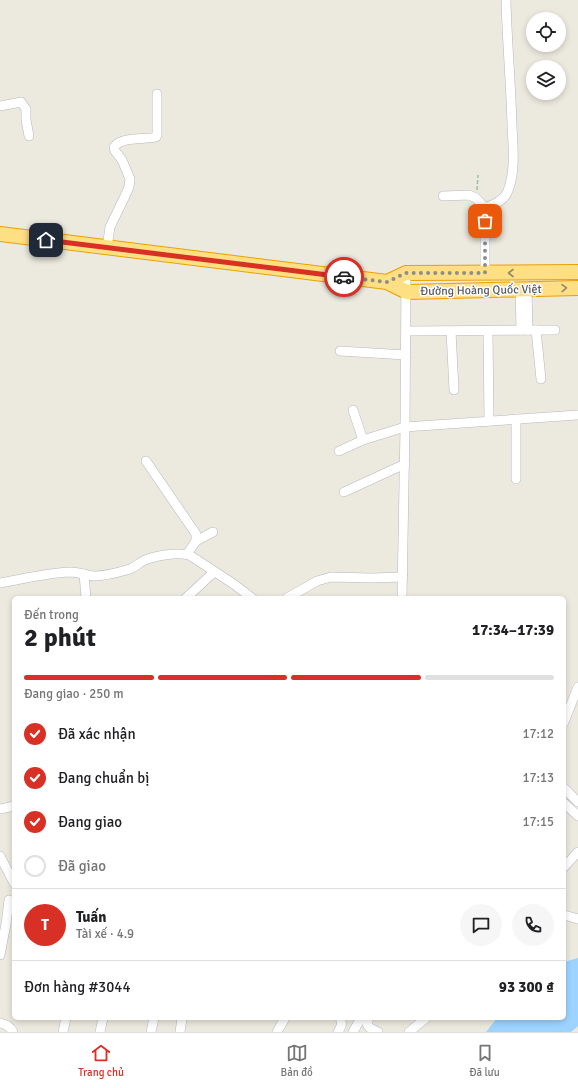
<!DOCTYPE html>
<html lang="vi">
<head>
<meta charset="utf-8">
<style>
  body { margin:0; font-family:Signika,sans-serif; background:#f6f6f6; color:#202124; height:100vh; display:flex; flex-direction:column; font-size:15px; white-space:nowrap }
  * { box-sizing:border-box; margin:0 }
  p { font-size:13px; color:#757577 }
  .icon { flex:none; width:22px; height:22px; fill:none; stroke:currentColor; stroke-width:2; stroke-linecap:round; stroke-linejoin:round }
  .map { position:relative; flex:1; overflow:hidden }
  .details { position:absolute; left:12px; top:596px; width:554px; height:424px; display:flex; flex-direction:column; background:#fff; border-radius:6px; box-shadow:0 2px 6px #0003 }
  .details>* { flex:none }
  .fabs { position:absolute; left:526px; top:12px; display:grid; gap:8px }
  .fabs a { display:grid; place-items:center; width:40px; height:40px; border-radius:50%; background:#fff; box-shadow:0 2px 6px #0003; font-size:20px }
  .pin { position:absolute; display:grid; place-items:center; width:34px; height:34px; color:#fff; margin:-17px; border-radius:8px; box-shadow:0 2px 6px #0006 }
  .courier { position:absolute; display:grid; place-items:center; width:40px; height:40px; margin:-20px; border:3px solid #d93025; border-radius:50%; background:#fff; color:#222; box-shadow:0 1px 5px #0007 }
  .overview em { font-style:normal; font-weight:700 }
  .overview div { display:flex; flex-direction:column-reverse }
  .overview { display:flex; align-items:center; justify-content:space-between; height:68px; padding:0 12px }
  h1 { font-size:26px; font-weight:700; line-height:30px }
  .bar { display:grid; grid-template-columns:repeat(4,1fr); gap:6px 4px; align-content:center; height:48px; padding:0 12px }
  .bar i { height:5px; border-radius:3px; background:#e0e0e0 }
  .bar .selected { background:#d93025 }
  .bar p { grid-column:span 4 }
  .line { display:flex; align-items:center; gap:10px; padding:0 12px; border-top:1px solid #e0e0e0 }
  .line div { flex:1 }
  .round { display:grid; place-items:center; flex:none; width:42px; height:42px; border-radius:21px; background:#f6f6f6 }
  ol { padding:0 12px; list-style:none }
  li { display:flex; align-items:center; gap:12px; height:44px }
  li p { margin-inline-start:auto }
  li .icon { padding:4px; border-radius:50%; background:#d93025; color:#fff; stroke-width:4 }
  li:last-child { color:#757577 }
  li i { width:22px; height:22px; border:2px solid #e0e0e0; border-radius:50% }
  .tabs { display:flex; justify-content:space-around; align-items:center; height:56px; border-top:1px solid #e0e0e0; background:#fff; font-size:11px; color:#757577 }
  .tabs a { display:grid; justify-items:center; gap:2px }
  .tabs .selected { color:#d93025 }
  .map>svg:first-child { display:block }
  .water { fill:#9cd4ff }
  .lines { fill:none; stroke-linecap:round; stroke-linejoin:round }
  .minor-casing { stroke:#b5b8bd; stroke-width:10 }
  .highway-casing { stroke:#eba000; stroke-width:16 }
  .path { stroke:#90c59f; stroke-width:1.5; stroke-dasharray:4 2; stroke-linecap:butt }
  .minor { stroke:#fff; stroke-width:9 }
  .highway { stroke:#ffdf83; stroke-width:14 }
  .oneway { stroke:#928a6d }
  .done { stroke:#8c8d8d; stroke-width:4; stroke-dasharray:0 7.2 }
  .route { stroke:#d93025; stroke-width:5 }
  .labels { text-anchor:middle; stroke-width:3; stroke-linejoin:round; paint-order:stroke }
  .street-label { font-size:12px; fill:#585c61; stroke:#fff }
</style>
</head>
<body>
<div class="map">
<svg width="578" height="1032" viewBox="0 0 578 1032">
  <rect width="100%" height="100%" fill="#ece9df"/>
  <polygon class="water" points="578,958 578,1026 571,1032 486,1032 497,1018 564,1018 564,962"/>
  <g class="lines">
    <defs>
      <g id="minor">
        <polyline points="0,106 21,102 26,109 26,120 29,136"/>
        <polyline points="443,196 469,195 476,198 485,208 485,273"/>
        <path d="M485,208C493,205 503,201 507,193C516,173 513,147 512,126C511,84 507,42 506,0"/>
        <path d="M107,248L110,227L126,194L129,187L130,179L122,160L115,151L114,147C122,136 144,140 156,137L157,135V94"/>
        <polyline points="520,289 521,330"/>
        <polyline points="527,289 528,330"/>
        <polyline points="536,330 541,379"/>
        <polyline points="406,331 555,330"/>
        <polyline points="451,331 454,390"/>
        <polyline points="488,331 489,421"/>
        <polyline points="340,351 406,355"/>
        <polyline points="353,410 363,440"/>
        <polyline points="516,419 516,479"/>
        <polyline points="339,451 363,440 405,427 578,415"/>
        <polyline points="146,461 196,534 196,541 187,554"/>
        <polyline points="344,492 405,464"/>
        <polyline points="196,541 213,532"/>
        <polyline points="84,574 86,598"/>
        <path d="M0,583C23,579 46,573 70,572C78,572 86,575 94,576C104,576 120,572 130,569C135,567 138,564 143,561C153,556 180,551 191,556L235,585L252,598"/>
        <polyline points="186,598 214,572"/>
        <polyline points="287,598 317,581 331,577 371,578 403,577"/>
        <polyline points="402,598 405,427 406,273"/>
        <polyline points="564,722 578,687"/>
        <polyline points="564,788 578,802"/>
        <polyline points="564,803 578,816"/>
        <polyline points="0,809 14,806"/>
        <polyline points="0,856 14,883"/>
        <polyline points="564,867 578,852"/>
        <polyline points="564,915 578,919"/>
        <polyline points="0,955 6,924 9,900"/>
        <polyline points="369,1018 367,1024 370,1028 378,1032"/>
        <path d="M0,1023C6,1024 10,1026 13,1032"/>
        <polyline points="63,1032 66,1018"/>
        <polyline points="100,1032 103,1018"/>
        <polyline points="151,1032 154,1018"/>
        <polyline points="180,1032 182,1018"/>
        <polyline points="277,1032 285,1018"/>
        <path d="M338,1032C341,1027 343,1024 340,1018"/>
        <polyline points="353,1032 361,1018"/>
        <polyline points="409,1032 426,1018"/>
      </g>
      <g id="highway">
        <polyline points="0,234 387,282 407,292 578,288"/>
        <polyline points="387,282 406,273 578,272"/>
      </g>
    </defs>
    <use href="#minor" class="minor-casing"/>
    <use href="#highway" class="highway-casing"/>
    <polyline class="path" points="477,190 478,175"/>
    <use href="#minor" class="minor"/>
    <use href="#highway" class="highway"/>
  </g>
  <defs><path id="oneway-chevron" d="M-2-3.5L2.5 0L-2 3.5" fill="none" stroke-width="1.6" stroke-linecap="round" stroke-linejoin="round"/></defs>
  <g class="oneway">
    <use href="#oneway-chevron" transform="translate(511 273) rotate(180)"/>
    <use href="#oneway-chevron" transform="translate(564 288) rotate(-1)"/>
  </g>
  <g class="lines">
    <polyline class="done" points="344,277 387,282 406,273 485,273 485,221"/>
    <polyline class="route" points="46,240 344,277"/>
  </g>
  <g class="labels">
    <g class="street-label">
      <text transform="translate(481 290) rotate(-1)" y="4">Đường Hoàng Quốc Việt</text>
    </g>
  </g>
</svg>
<div class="fabs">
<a><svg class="icon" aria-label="locate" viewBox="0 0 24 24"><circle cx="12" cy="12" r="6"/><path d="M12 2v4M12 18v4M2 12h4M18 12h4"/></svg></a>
<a><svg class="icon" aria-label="layers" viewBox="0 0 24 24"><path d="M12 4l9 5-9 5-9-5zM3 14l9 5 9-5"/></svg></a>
</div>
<div class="pin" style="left:485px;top:221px;background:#ea580c"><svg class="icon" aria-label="bag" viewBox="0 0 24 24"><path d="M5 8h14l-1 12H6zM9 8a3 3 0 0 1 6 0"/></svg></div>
<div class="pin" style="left:46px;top:240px;background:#1f2937"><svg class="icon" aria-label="home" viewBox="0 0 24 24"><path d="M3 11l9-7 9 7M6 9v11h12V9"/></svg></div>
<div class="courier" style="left:344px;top:277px"><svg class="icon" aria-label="car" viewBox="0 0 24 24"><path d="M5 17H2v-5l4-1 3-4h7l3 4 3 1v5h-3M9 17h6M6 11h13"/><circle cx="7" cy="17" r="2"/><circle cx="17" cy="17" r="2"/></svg></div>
<section class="details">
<div class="overview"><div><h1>2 phút</h1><p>Đến trong</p></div><em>17:34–17:39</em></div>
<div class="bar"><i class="selected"></i><i class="selected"></i><i class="selected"></i><i></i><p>Đang giao · 250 m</p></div>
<ol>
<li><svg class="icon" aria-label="check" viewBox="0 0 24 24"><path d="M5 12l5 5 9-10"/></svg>Đã xác nhận<p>17:12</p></li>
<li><svg class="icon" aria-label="check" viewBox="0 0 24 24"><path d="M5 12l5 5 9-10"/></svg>Đang chuẩn bị<p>17:13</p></li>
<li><svg class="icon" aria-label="check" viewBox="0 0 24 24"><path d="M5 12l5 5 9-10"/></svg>Đang giao<p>17:15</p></li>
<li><i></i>Đã giao</li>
</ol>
<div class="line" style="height:72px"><b class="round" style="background:#d93025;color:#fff">T</b><div><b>Tuấn</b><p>Tài xế · 4.9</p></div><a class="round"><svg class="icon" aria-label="chat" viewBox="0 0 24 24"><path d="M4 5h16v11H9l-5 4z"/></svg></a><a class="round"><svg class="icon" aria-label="phone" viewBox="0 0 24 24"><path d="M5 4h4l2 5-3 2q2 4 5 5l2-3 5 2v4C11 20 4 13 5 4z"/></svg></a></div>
<div class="line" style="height:52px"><div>Đơn hàng #3044</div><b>93 300 ₫</b></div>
</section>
</div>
<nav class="tabs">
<a class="selected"><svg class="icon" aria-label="home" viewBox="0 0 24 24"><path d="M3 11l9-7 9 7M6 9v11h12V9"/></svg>Trang chủ</a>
<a><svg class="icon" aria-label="map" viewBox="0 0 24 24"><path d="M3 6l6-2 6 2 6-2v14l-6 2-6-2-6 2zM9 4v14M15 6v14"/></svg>Bản đồ</a>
<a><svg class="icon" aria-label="saved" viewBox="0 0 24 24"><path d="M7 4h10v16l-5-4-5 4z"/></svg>Đã lưu</a>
</nav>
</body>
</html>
